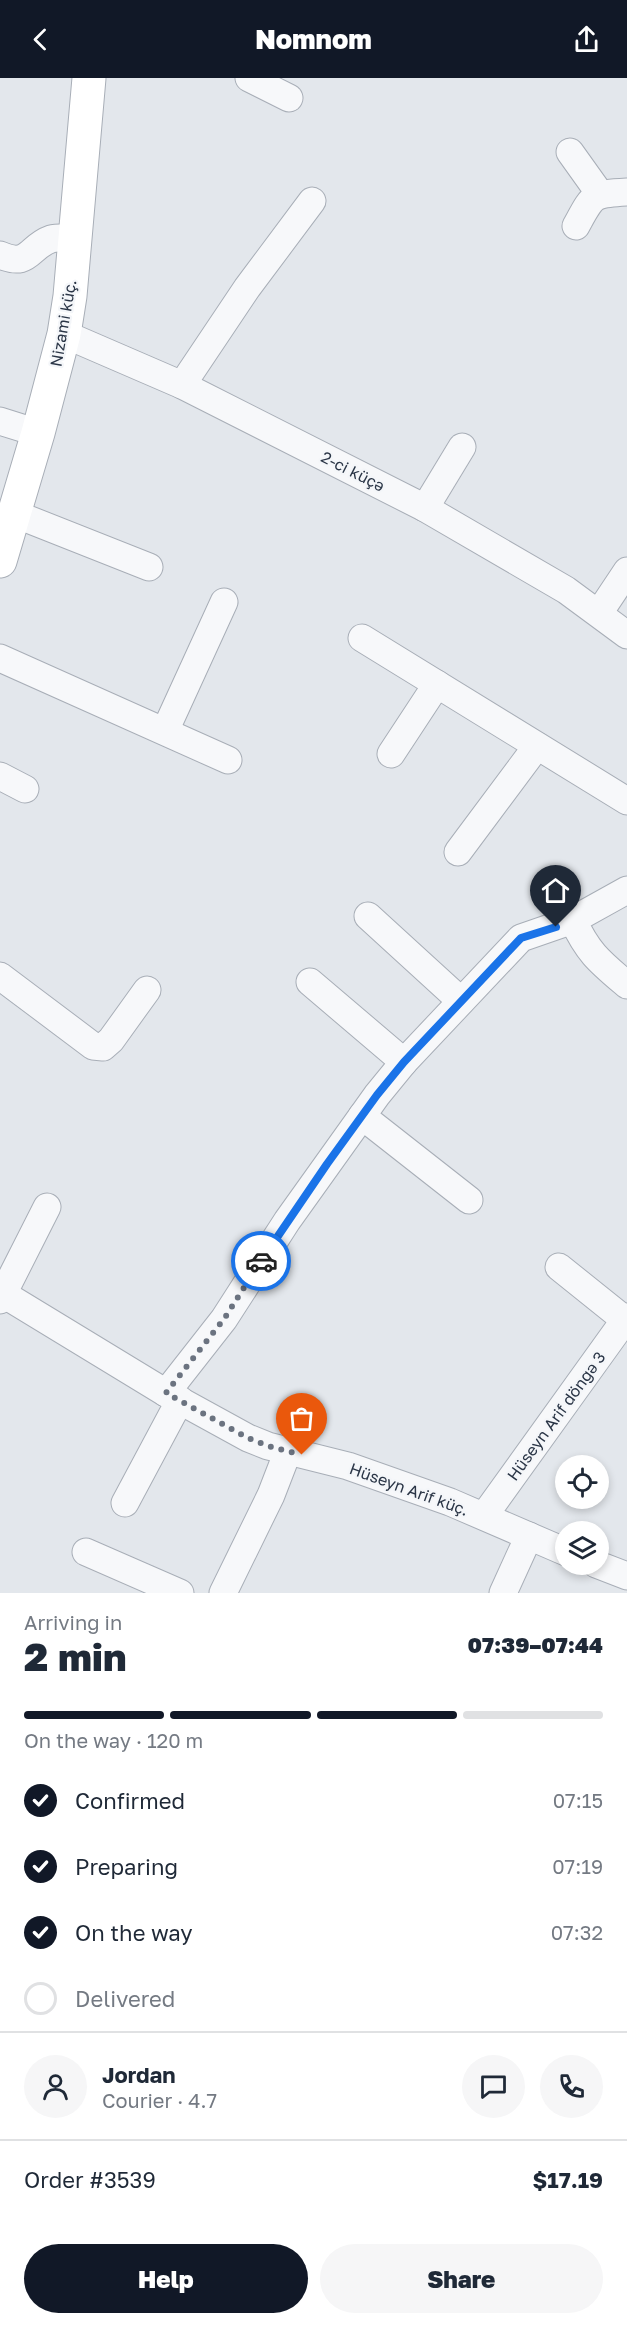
<!DOCTYPE html>
<html lang="en">
<head>
<meta charset="utf-8">
<style>
  body { margin:0; font-family:"Golos Text",sans-serif; background:#f6f6f7; color:#1f2937; height:100vh; display:flex; flex-direction:column; font-size:22px; white-space:nowrap }
  * { box-sizing:border-box; margin:0 }
  p { font-size:20px; color:#747a83 }
  .icon { flex:none; width:33px; height:33px; fill:none; stroke:currentColor; stroke-width:2; stroke-linecap:round; stroke-linejoin:round }
  .map { position:relative; height:1515px; overflow:hidden }
  .sheet { display:flex; flex-direction:column; background:#fff; flex:1 }
  .sheet>* { flex:none }
  .buttons { position:absolute; left:555px; top:1377px; display:grid; gap:12px }
  .buttons a { display:grid; place-items:center; width:54px; height:54px; border-radius:50%; background:#fff; box-shadow:0 3px 9px #0003; font-size:30px }
  .pin { position:absolute; display:grid; place-items:center; width:51px; height:51px; color:#fff; margin:-62px -26px; border-radius:50% 50% 50% 0; rotate:-45deg; box-shadow:0 0 6px #0007 }
  .pin .icon { rotate:45deg }
  .courier { position:absolute; display:grid; place-items:center; width:60px; height:60px; margin:-30px; border:4px solid #1a73e8; border-radius:50%; background:#fff; color:#222; box-shadow:0 2px 8px #0007 }
  .overview em { font-style:normal; font-weight:800 }
  .overview div { display:flex; flex-direction:column-reverse }
  .overview { display:flex; align-items:center; justify-content:space-between; height:102px; padding:0 24px }
  h1 { font-size:39px; font-weight:800; line-height:45px }
  .bar { display:grid; grid-template-columns:repeat(4,1fr); gap:9px 6px; align-content:center; height:72px; padding:0 24px }
  .bar i { height:8px; border-radius:4px; background:#e0e1e3 }
  .bar .on { background:#111827 }
  .bar p { grid-column:span 4 }
  .line { display:flex; align-items:center; gap:15px; padding:0 24px; border-top:2px solid #e0e1e3 }
  .line div { flex:1 }
  .round { display:grid; place-items:center; flex:none; width:63px; height:63px; border-radius:32px; background:#f6f6f7 }
  ol { padding:0 24px; list-style:none }
  li { display:flex; align-items:center; gap:18px; height:66px }
  li p { margin-inline-start:auto }
  li .icon { padding:6px; border-radius:50%; background:#111827; color:#fff; stroke-width:4 }
  li:last-child { color:#747a83 }
  li i { width:33px; height:33px; border:3px solid #e0e1e3; border-radius:50% }
  .cta { display:flex; gap:12px; margin-top:auto; padding:12px 24px }
  .cta a { flex:1; height:69px; border-radius:36px; background:#111827; color:#fff; font-size:24px; font-weight:800; line-height:69px; text-align:center }
  .cta a+a { background:#f6f6f7; color:#1f2937 }
  header { display:flex; justify-content:space-between; align-items:center; height:78px; padding:0 24px; background:#111827; color:#fff; font-size:27px; font-weight:800 }
  .map>svg:first-child { display:block }
  .lines { fill:none; stroke-linecap:round; stroke-linejoin:round }
  .street-casing { stroke:#a8aeb7; stroke-width:29 }
  .secondary-casing { stroke:#a8aeb7; stroke-width:35 }
  .street { stroke:#f7f8fa; stroke-width:27 }
  .secondary { stroke:#fff; stroke-width:33 }
  .done { stroke:#6b7380; stroke-width:6; stroke-dasharray:0 10.8 }
  .route { stroke:#1a73e8; stroke-width:8 }
  .labels { text-anchor:middle; stroke-width:4.5; stroke-linejoin:round; paint-order:stroke }
  .street-label { font-size:16px; fill:#2a3546; stroke:#f4f6f9 }
</style>
</head>
<body>
<header><svg class="icon" aria-label="back" viewBox="0 0 24 24"><path d="M15 5l-7 7 7 7"/></svg>Nomnom<svg class="icon" aria-label="share" viewBox="0 0 24 24"><path d="M12 15V3M7 8l5-5 5 5M5 13v7h14v-7"/></svg></header>
<div class="map">
<svg width="627" height="1515" viewBox="0 0 627 1515">
  <rect width="100%" height="100%" fill="#e3e7ec"/>
  <g class="lines">
    <defs>
      <g id="street">
        <polyline points="249,0 289,20"/>
        <polyline points="570,74 600,116"/>
        <path d="M576,148C593,117 591,116 627,114"/>
        <path d="M0,177C30,190 28,169 51,161C58,159 68,160 75,160"/>
        <polyline points="64,256 182,307 425,430 566,512 627,557"/>
        <polyline points="182,307 247,210 312,123"/>
        <polyline points="0,343 38,355"/>
        <polyline points="425,430 462,369"/>
        <polyline points="15,436 149,489"/>
        <polyline points="599,535 627,493"/>
        <polyline points="362,560 627,723"/>
        <polyline points="0,580 228,682"/>
        <polyline points="165,653 224,524"/>
        <polyline points="391,676 437,606"/>
        <polyline points="0,698 25,711"/>
        <polyline points="458,774 537,668"/>
        <polyline points="368,838 461,923"/>
        <path d="M573,842C588,875 600,884 627,907"/>
        <polyline points="0,898 93,968 103,969 111,962 147,912"/>
        <polyline points="310,904 404,984"/>
        <polyline points="362,1038 469,1122"/>
        <polyline points="559,1189 625,1242"/>
        <polyline points="0,1214 166,1315 248,1360 268,1368 348,1388 450,1424 566,1474"/>
        <polyline points="0,1222 47,1129"/>
        <polyline points="166,1315 224,1241 287,1143 377,1017 404,984 521,860 573,842 627,812"/>
        <polyline points="125,1425 180,1322"/>
        <polyline points="484,1438 627,1239"/>
        <polyline points="86,1474 180,1515"/>
        <polyline points="596,1486 627,1498"/>
        <polyline points="223,1515 271,1417 288,1373"/>
        <polyline points="503,1515 529,1458"/>
      </g>
      <polyline id="secondary" points="0,483 38,355 64,256 70,218 89,0"/>
    </defs>
    <use href="#street" class="street-casing"/>
    <use href="#secondary" class="secondary-casing"/>
    <use href="#street" class="street"/>
    <use href="#secondary" class="secondary"/>
  </g>
  <g class="lines">
    <polyline class="done" points="261,1183 224,1241 166,1315 248,1360 268,1368 302,1377"/>
    <polyline class="route" points="261,1183 327,1086 377,1017 404,984 521,860 556,849"/>
  </g>
  <g class="labels">
    <g class="street-label">
      <text transform="translate(63 245) rotate(-80)" y="6">Nizami küç.</text>
      <text transform="translate(353 393) rotate(27)" y="6">2-ci küçə</text>
      <text transform="translate(556 1338) rotate(-54)" y="6">Hüseyn Arif döngə 3</text>
      <text transform="translate(409 1411) rotate(20)" y="6">Hüseyn Arif küç.</text>
    </g>
  </g>
</svg>
<div class="buttons">
<a><svg class="icon" aria-label="locate" viewBox="0 0 24 24"><circle cx="12" cy="12" r="6"/><path d="M12 2v4M12 18v4M2 12h4M18 12h4"/></svg></a>
<a><svg class="icon" aria-label="layers" viewBox="0 0 24 24"><path d="M12 4l9 5-9 5-9-5zM3 14l9 5 9-5"/></svg></a>
</div>
<div class="pin" style="left:302px;top:1377px;background:#ea580c"><svg class="icon" aria-label="bag" viewBox="0 0 24 24"><path d="M5 8h14l-1 12H6zM9 8a3 3 0 0 1 6 0"/></svg></div>
<div class="pin" style="left:556px;top:849px;background:#1f2937"><svg class="icon" aria-label="home" viewBox="0 0 24 24"><path d="M3 11l9-7 9 7M6 9v11h12V9"/></svg></div>
<div class="courier" style="left:261px;top:1183px"><svg class="icon" aria-label="car" viewBox="0 0 24 24"><path d="M5 17H2v-5l4-1 3-4h7l3 4 3 1v5h-3M9 17h6M6 11h13"/><circle cx="7" cy="17" r="2"/><circle cx="17" cy="17" r="2"/></svg></div>
</div>
<section class="sheet">
<div class="overview"><div><h1>2 min</h1><p>Arriving in</p></div><em>07:39–07:44</em></div>
<div class="bar"><i class="on"></i><i class="on"></i><i class="on"></i><i></i><p>On the way · 120 m</p></div>
<ol>
<li><svg class="icon" aria-label="check" viewBox="0 0 24 24"><path d="M5 12l5 5 9-10"/></svg>Confirmed<p>07:15</p></li>
<li><svg class="icon" aria-label="check" viewBox="0 0 24 24"><path d="M5 12l5 5 9-10"/></svg>Preparing<p>07:19</p></li>
<li><svg class="icon" aria-label="check" viewBox="0 0 24 24"><path d="M5 12l5 5 9-10"/></svg>On the way<p>07:32</p></li>
<li><i></i>Delivered</li>
</ol>
<div class="line" style="height:108px"><a class="round"><svg class="icon" aria-label="person" viewBox="0 0 24 24"><circle cx="12" cy="8" r="4"/><path d="M4 21q1-7 8-7t8 7"/></svg></a><div><b>Jordan</b><p>Courier · 4.7</p></div><a class="round"><svg class="icon" aria-label="chat" viewBox="0 0 24 24"><path d="M4 5h16v11H9l-5 4z"/></svg></a><a class="round"><svg class="icon" aria-label="phone" viewBox="0 0 24 24"><path d="M5 4h4l2 5-3 2q2 4 5 5l2-3 5 2v4C11 20 4 13 5 4z"/></svg></a></div>
<div class="line" style="height:78px"><div>Order #3539</div><b>$17.19</b></div>
<div class="cta"><a>Help</a><a>Share</a></div>
</section>
</body>
</html>
